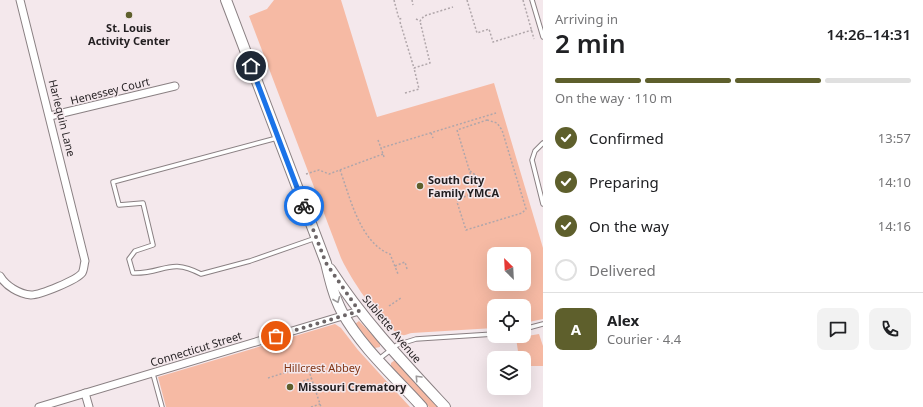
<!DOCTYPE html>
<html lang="en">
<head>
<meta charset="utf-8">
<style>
  body { margin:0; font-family:"Noto Sans",sans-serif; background:#f2f2f2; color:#202124; height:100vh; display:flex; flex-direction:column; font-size:15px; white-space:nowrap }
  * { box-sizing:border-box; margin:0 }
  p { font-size:13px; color:#757577 }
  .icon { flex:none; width:22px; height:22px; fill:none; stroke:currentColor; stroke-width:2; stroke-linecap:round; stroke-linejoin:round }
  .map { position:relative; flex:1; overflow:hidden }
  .drawer { display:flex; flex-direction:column; background:#fff; width:380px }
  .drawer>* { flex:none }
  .needle { width:26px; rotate:336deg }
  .tools { position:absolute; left:487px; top:247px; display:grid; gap:8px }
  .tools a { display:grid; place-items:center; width:44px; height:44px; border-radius:8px; background:#fff; box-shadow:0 4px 16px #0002; font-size:20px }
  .pin { position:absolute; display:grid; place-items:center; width:34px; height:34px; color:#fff; margin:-17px; border:2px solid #fff; border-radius:50%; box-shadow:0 1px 4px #0007 }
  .courier { position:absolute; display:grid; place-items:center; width:40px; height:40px; margin:-20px; border:3px solid #1a73e8; border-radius:50%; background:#fff; color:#222; box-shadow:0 1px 5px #0007 }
  .summary em { font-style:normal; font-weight:600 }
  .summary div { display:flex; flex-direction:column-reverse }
  .summary { display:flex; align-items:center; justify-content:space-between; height:68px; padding:0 12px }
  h1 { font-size:26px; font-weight:600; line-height:30px }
  .bar { display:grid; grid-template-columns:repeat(4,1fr); gap:6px 4px; align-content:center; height:48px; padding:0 12px }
  .bar i { height:5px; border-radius:3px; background:#e0e0e0 }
  .bar .on { background:#5e5f2c }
  .bar p { grid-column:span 4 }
  .line { display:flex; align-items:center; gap:10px; padding:0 12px; border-top:1px solid #e0e0e0 }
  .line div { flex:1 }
  .round { display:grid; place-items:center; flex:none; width:42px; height:42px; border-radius:8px; background:#f2f2f2 }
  ol { padding:0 12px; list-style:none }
  li { display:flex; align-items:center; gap:12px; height:44px }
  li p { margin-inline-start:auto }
  li .icon { padding:4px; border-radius:50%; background:#5e5f2c; color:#fff; stroke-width:4 }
  li:last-child { color:#757577 }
  li i { width:22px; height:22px; border:2px solid #e0e0e0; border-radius:50% }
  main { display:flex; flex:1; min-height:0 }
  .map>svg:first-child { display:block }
  .green { fill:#f6baa4; fill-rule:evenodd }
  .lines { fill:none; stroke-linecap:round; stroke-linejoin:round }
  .lane-casing { stroke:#8a8083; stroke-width:5.5 }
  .street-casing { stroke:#8a8083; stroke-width:9 }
  .secondary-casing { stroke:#8a8083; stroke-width:12 }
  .path { stroke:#b0a6aa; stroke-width:1.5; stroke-dasharray:2 2; stroke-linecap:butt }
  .lane { stroke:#fff; stroke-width:3.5 }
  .street { stroke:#fff; stroke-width:7 }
  .secondary { stroke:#fff; stroke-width:10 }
  .oneway { stroke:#9c9a9b }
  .done { stroke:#6c6567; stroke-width:4; stroke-dasharray:0 7.2 }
  .route { stroke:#1a73e8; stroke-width:5 }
  .poi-dot { fill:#5e5f2c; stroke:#f4e8ec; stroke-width:1.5 }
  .labels { text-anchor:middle; stroke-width:3; stroke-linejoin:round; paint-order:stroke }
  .poi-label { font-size:11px; font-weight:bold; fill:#221e20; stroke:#f4e8ec; text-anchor:start }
  .street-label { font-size:11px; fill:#221e20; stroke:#f4e8ec }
  .park-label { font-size:11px; fill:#813413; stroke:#f4e8ec }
</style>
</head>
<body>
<main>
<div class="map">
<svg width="543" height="407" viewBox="0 0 543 407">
  <rect width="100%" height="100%" fill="#f4e8ec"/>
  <g class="green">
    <path d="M274,0H341L377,117L494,83L543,248V319L524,323V306H494V328L412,333C410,333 405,336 403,335C385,332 349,276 341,258L249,16L267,9ZM494,254H524V284H494Z"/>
    <polygon points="359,321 380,343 380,347 375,348 355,326 355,324"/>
    <polygon points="335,324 341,328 358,350 410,407 166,407 158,377"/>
    <polygon points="539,334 543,346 543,366 524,366 524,358 519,358 516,338"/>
    <polygon points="395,360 439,407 429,407 391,366 391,363"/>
  </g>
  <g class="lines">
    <defs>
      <g id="lane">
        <polyline points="532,0 543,37"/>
        <path d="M277,138L113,182L119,205L143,203L153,245L135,251L129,259L133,273C164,274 169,257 201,274L250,261L316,238"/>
        <polyline points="543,143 535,151 532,160 543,204"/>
        <polyline points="524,329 543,324"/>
        <polyline points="379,359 397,345 416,339 494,334"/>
        <polyline points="153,374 162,407"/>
      </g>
      <g id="street">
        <polyline points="50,116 175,86"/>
        <path d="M0,276C6,286 19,294 31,295C40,295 77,280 82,273C84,270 84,264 85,261L20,0"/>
        <polyline points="85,393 89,407"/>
        <polyline points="39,407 359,311"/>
      </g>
      <g id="secondary">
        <path d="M226,0L326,263C330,280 334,297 342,312C361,347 396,378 422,407"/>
        <path d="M330,269C363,320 404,363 445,407"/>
      </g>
    </defs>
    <use href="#lane" class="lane-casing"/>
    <use href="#street" class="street-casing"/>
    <use href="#secondary" class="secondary-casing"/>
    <g class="path">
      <polyline points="394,0 399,19 403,18"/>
      <polyline points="412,0 413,5"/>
      <polyline points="467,0 477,33 489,29 493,42 532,30"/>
      <polyline points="523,0 534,39"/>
      <polyline points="416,19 420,21 424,16 453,7"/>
      <polyline points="400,22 414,68 430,63 420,21"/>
      <polyline points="405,93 419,89 414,68"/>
      <polygon points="487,120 497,123 502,130 526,209 522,213 466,230 457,202 459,199 476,192 457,130"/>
      <polyline points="431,133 433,138"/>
      <polyline points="378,140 381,148"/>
      <polyline points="384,157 381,148 496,113"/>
      <path d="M340,170C350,197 360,243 390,254L398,274"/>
      <polyline points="470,171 478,177"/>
      <polyline points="306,174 319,170 329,174 383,154"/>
      <polyline points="395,266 405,262 407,269"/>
      <polyline points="389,306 401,298"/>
      <polyline points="268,378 303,367 308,368 321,407"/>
      <polyline points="303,381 312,378"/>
      <polyline points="311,407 320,404"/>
    </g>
    <use href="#lane" class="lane"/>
    <use href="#street" class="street"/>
    <use href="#secondary" class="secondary"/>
  </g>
  <defs><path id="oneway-chevron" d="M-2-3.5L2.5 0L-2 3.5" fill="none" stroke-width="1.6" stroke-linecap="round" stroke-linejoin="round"/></defs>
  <g class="oneway">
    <use href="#oneway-chevron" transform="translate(337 300) rotate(68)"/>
    <use href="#oneway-chevron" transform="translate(418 378) rotate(-133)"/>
  </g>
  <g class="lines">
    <polyline class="done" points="276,336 359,311 326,263 304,206"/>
    <polyline class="route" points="251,66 304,206"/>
  </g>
  <g class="poi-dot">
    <circle cx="129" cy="15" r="4"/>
    <circle cx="420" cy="186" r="4"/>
    <circle cx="290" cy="387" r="4"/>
  </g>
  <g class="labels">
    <g class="poi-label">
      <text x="129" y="32" text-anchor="middle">St. Louis<tspan x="129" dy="13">Activity Center</tspan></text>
      <text x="428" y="184">South City<tspan x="428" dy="13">Family YMCA</tspan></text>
      <text x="298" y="391">Missouri Crematory</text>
    </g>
    <g class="street-label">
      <text transform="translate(110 91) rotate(-14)" y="4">Henessey Court</text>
      <text transform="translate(62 118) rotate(76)" y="4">Harlequin Lane</text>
      <text transform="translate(392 329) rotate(50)" y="4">Sublette Avenue</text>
      <text transform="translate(196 349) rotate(-17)" y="4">Connecticut Street</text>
    </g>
    <g class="park-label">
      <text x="322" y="372">Hillcrest Abbey</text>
    </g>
  </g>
</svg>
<div class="tools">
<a><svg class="needle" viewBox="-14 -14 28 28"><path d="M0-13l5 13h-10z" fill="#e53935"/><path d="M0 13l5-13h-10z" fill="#757577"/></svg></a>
<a><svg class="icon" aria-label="locate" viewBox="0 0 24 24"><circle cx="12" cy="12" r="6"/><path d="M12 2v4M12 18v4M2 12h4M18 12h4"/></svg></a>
<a><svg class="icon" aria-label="layers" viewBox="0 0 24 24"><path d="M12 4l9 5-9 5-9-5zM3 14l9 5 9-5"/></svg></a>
</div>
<div class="pin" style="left:276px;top:336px;background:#ea580c"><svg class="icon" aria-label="bag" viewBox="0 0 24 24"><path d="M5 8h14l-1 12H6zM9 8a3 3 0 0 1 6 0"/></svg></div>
<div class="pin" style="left:251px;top:66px;background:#1f2937"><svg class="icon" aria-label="home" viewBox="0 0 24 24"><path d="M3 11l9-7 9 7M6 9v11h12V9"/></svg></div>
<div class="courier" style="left:304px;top:206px"><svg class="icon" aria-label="bike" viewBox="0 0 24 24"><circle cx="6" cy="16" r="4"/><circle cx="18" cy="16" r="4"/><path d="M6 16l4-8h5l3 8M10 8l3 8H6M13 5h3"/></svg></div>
</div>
<section class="drawer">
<div class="summary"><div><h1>2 min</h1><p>Arriving in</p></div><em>14:26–14:31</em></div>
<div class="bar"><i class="on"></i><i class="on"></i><i class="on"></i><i></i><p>On the way · 110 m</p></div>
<ol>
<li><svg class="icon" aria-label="check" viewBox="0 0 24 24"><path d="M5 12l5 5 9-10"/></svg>Confirmed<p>13:57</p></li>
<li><svg class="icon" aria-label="check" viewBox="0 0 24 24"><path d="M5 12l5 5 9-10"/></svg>Preparing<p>14:10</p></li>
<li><svg class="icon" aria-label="check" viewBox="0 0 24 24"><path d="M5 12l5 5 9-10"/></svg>On the way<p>14:16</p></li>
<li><i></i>Delivered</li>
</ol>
<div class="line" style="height:72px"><b class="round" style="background:#5e5f2c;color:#fff">A</b><div><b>Alex</b><p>Courier · 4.4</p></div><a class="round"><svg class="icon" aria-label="chat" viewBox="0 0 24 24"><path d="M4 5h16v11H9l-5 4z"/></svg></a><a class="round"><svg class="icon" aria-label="phone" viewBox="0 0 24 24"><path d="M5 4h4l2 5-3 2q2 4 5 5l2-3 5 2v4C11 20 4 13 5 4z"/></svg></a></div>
</section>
</main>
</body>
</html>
